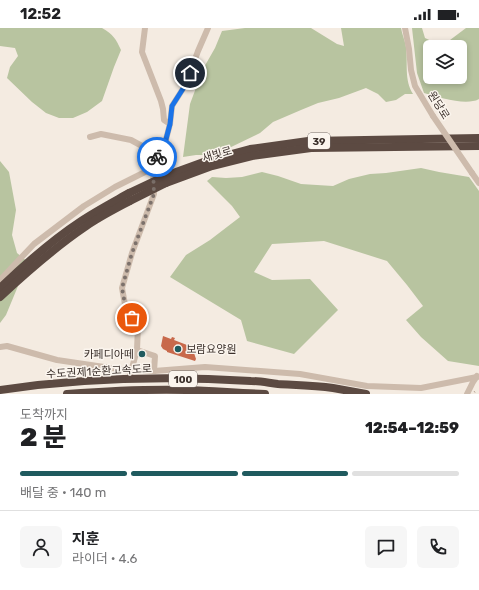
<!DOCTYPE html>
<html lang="ko">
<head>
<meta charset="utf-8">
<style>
  body { margin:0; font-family:Rubik,"Noto Sans KR",sans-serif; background:#f6f6f6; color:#202124; height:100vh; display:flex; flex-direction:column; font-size:15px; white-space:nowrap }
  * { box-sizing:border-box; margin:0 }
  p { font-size:13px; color:#757577 }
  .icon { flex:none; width:22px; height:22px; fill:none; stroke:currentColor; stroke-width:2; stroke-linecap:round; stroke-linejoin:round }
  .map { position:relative; height:366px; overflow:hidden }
  .sheet { display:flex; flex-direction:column; background:#fff; flex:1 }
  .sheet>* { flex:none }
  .controls { position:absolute; left:423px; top:12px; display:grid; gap:8px }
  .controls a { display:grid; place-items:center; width:44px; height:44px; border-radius:6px; background:#fff; box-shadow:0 2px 6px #0003; font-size:20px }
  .pin { position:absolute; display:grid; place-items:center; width:34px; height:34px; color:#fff; margin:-17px; border:2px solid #fff; border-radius:50%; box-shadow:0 1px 4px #0007 }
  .courier { position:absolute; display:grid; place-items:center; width:40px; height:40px; margin:-20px; border:3px solid #1a73e8; border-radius:50%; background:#fff; color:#222; box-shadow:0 1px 5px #0007 }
  .summary em { font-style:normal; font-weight:800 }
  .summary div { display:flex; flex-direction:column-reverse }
  .summary { display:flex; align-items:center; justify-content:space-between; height:68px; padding:0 20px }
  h1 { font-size:26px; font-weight:800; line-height:30px }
  .bar { display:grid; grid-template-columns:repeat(4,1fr); gap:6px 4px; align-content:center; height:48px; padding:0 20px }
  .bar i { height:5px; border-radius:3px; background:#e0e0e0 }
  .bar .selected { background:#1f5a5e }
  .bar p { grid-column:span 4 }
  .line { display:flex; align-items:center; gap:10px; padding:0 20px; border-top:1px solid #e0e0e0 }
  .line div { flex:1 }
  .round { display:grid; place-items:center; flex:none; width:42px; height:42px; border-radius:6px; background:#f6f6f6 }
  .status { display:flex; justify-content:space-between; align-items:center; height:28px; padding:0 20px; background:#fff; direction:ltr }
  .status svg { height:11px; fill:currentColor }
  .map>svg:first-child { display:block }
  .green { fill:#b8c4a0; fill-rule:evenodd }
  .building { fill:#c8694b }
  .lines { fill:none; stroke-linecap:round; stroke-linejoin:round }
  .path { stroke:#b9a596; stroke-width:1; stroke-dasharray:2 2; stroke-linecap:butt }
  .minor { stroke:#cdbbac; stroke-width:6 }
  .highway { stroke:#5c4a42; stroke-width:8 }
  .minor-bridge { stroke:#cdbbac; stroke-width:6 }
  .highway-bridge { stroke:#5c4a42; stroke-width:8 }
  .done { stroke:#7c716b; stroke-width:4; stroke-dasharray:0 7.2 }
  .route { stroke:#1a73e8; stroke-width:5 }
  .poi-dot { fill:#1f5a5e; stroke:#fbf5ee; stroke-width:1.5 }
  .labels { text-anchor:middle; stroke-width:3; stroke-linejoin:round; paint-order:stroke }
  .shield { fill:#fbf5ee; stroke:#756b66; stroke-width:1 }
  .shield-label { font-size:10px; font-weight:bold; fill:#3b302b }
  .street-label { font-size:11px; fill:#3b302b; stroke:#fbf5ee }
  .poi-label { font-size:11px; fill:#3b302b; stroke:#fbf5ee; text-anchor:start }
</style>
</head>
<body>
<div class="status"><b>12:52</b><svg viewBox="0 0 49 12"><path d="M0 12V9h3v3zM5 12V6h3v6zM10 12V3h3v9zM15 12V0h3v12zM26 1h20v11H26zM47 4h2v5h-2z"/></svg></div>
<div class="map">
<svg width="479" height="366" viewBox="0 0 479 366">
  <rect width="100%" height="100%" fill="#f4ebe1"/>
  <g class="green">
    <path d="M0,0H102C113,6 116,11 121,22L114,39L102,73L87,84L73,90H59L46,85L32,74L7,50L10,39L18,28L15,20L0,18Z"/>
    <path d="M245,0H311L337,16L344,18L341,0H401C402,6 405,13 406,19C408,35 404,52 413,66H405L396,72L386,74L378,66L366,60L339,70L318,75L301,82L273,94L260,105L227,121L211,127H196L183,129L190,76L203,41L215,20L222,3Z"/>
    <path d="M412,0H422L425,10L442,18L466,0H479V71C477,72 475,73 473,73C461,76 436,69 424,65L417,45ZM430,19H460V49H430Z"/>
    <polygon points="0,133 9,144 16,182 12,207 17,225 28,234 6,287 0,295"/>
    <polygon points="421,140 439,144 469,149 479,163 479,338 448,333 421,309 406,292 423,278 407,257 387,233 324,213 272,216 254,244 272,252 310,251 338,282 294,326 247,313 241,292 170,249 186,227 210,212 240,189 232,178 207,153 212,149 226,150 242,149 262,144 278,148 301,156 333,158 349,151 370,146 386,145"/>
  </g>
  <polygon class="building" points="163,308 171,311 172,309 175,310 174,312 187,317 187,318 192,320 192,322 195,323 194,325 196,331 195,333 167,324 167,323 163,321 161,318"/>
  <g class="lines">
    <polyline class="path" points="474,363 476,366"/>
    <g class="minor">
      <polyline points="145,0 142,24 161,73 163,81 164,92 170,96"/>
      <polyline points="405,0 409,21 411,42 415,58 433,88"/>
      <polyline points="90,109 101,106 131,112 142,118 149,127 156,131"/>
      <polyline points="472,145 479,155"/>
      <polyline points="0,252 34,216 84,178 115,159 153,140"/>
      <polyline points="0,319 7,318 57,332 131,343 154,343 205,339 300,346 367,358 421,360 477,349"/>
      <polyline points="137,322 155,328 154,343"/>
      <polyline points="130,347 137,322 138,298 126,282 122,260 132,225 154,166 153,140 156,131 165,115 170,96 172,78 186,56 198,23 208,0"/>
      <polyline points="467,366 473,354 477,348"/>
    </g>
    <g class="highway">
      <polyline points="165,148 209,132 250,121 308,113 479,110"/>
      <polyline points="166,155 212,138 252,128 311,120 479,118"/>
      <path d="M0,260C25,236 52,212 81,193C96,183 113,174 129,165"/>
      <path d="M0,269C27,244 54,220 85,199C99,189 115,181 130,173"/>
      <path d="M0,362C82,350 169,348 251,353C260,353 269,355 278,356C296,357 315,357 333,360C344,362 355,364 366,366"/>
      <path d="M67,366C107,363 147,361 186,362C213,363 239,365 265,366"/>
    </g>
    <polyline class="minor-bridge" points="433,88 472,145"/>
    <g class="highway-bridge">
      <polyline points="129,165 165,148"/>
      <polyline points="130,173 166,155"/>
    </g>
  </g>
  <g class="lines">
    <polyline class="done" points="132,290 126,282 122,260 132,225 154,166 153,140 157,129"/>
    <polyline class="route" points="157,129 165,115 170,96 172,78 186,56 190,45"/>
  </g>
  <g class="poi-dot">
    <circle cx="178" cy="321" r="4"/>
    <circle cx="142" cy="326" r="4"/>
  </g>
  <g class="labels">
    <g class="shield">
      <rect x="308" y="105" width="22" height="16" rx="3"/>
      <rect x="169" y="343" width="28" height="16" rx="3"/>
    </g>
    <g class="shield-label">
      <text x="319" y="117">39</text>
      <text x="183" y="355">100</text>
    </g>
    <g class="street-label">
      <text transform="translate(439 77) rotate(58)" y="4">원당로</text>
      <text transform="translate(217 126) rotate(-16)" y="4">새빛로</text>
      <text transform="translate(99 343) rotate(-3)" y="4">수도권제1순환고속도로</text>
    </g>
    <g class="poi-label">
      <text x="186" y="325">보람요양원</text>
      <text x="134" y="330" text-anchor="end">카페디아떼</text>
    </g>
  </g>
</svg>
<div class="controls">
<a><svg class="icon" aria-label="layers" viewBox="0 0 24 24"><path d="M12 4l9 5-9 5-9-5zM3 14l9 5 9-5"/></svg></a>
</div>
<div class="pin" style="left:132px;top:290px;background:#ea580c"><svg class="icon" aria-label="bag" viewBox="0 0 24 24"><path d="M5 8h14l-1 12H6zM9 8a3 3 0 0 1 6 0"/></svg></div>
<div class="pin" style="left:190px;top:45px;background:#1f2937"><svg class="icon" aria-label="home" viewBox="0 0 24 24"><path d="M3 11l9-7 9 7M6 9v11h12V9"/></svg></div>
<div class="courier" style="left:157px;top:129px"><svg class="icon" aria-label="bike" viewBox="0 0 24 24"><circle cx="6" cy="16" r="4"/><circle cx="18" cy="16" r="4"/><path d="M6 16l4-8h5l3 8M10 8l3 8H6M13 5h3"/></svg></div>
</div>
<section class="sheet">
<div class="summary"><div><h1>2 분</h1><p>도착까지</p></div><em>12:54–12:59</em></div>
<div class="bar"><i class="selected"></i><i class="selected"></i><i class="selected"></i><i></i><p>배달 중 · 140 m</p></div>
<div class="line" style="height:72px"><a class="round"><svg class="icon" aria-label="person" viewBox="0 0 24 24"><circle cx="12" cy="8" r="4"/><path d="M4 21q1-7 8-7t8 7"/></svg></a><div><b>지훈</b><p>라이더 · 4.6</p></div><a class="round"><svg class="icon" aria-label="chat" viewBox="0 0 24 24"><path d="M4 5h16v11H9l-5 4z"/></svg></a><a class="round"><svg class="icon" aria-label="phone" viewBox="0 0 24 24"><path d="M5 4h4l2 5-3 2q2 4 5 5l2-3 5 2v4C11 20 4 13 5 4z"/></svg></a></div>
</section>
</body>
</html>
